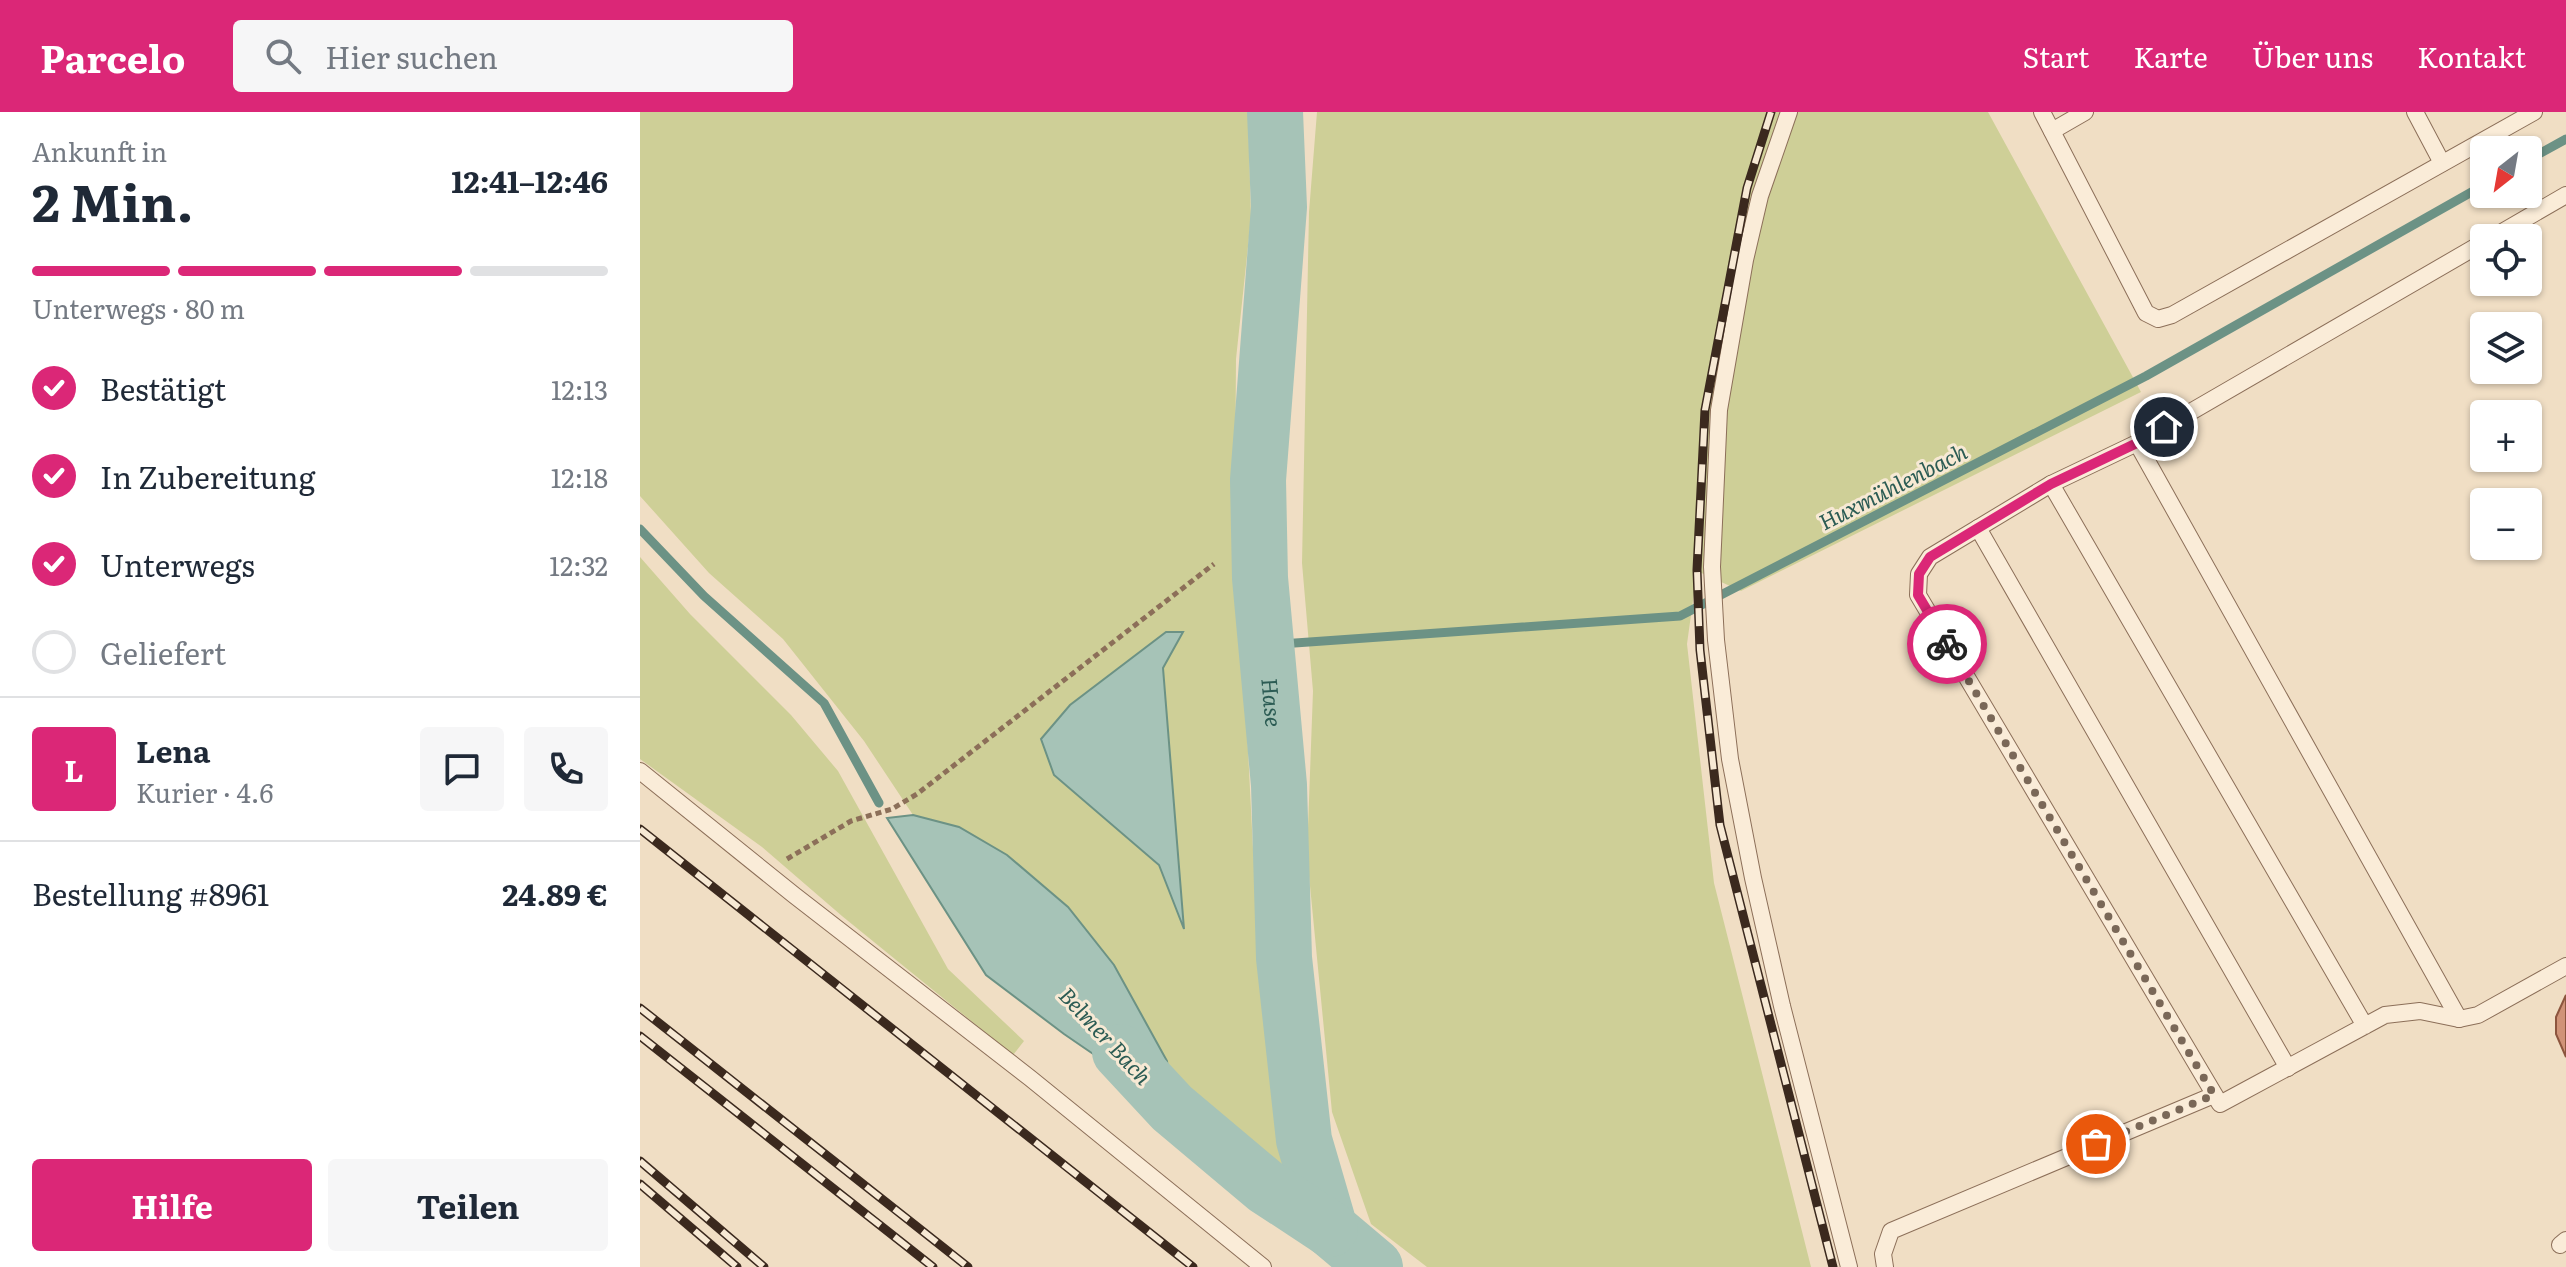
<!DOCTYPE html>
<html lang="de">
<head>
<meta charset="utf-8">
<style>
  body { margin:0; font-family:Literata,serif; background:#f6f6f7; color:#1f2937; height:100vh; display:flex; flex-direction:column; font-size:30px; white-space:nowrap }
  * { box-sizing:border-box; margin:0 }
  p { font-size:26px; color:#747a83 }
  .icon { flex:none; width:44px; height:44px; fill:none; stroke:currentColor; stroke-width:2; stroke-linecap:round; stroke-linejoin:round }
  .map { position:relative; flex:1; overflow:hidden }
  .drawer { display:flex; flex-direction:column; background:#fff; width:640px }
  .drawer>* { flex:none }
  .needle { width:52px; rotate:211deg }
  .tools { position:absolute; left:1830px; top:24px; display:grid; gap:16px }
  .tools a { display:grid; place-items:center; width:72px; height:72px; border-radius:8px; background:#fff; box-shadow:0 2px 6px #0004; font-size:40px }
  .pin { position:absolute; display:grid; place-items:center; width:68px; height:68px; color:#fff; margin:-34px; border:4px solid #fff; border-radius:50%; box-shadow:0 2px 8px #0007 }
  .courier { position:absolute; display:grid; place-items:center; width:80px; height:80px; margin:-40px; border:6px solid #db2777; border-radius:50%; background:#fff; color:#222; box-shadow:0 2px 10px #0007 }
  .overview em { font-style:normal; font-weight:700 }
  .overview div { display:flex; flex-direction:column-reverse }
  .overview { display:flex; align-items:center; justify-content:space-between; height:136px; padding:0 32px }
  h1 { font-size:52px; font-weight:700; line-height:60px }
  .bar { display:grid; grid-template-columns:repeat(4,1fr); gap:12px 8px; align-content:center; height:96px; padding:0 32px }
  .bar i { height:10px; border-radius:6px; background:#e0e1e3 }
  .bar .selected { background:#db2777 }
  .bar p { grid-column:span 4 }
  .line { display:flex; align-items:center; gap:20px; padding:0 32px; border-top:2px solid #e0e1e3 }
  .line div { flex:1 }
  .round { display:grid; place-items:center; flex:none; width:84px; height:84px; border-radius:8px; background:#f6f6f7 }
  ol { padding:0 32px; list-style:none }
  li { display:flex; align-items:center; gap:24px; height:88px }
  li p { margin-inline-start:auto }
  li .icon { padding:8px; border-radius:50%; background:#db2777; color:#fff; stroke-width:4 }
  li:last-child { color:#747a83 }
  li i { width:44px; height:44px; border:4px solid #e0e1e3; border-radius:50% }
  .action { display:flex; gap:16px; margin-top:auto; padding:16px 32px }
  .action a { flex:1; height:92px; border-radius:8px; background:#db2777; color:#fff; font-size:32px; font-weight:700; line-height:92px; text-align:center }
  .action a+a { background:#f6f6f7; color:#1f2937 }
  header { display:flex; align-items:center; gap:48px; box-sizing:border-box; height:112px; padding:0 40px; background:#db2777; color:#fff }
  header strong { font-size:38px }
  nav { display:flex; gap:44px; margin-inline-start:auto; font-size:28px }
  .search { width:560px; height:72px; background:#f6f6f7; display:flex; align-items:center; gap:20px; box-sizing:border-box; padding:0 28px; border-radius:8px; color:#747a83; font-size:30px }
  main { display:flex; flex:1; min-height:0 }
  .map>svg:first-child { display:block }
  .green { fill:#cecf97 }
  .water { fill:#a6c3b7; stroke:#6c9285; stroke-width:2 }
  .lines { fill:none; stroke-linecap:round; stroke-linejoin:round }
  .stream { stroke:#6c9285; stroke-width:9 }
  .river { stroke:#a6c3b7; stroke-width:56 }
  .building { fill:#d09378; stroke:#8c553e; stroke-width:2 }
  .lane-casing { stroke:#8c6f59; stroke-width:18 }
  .path { stroke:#8c6f59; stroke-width:5; stroke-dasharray:6 4; stroke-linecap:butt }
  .lane { stroke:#faecd8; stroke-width:16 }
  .rail-casing { stroke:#3b291e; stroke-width:9 }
  .rail { stroke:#f7e9d4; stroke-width:6; stroke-dasharray:18; stroke-linecap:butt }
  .done { stroke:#7a6858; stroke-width:8; stroke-dasharray:0 14.4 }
  .route { stroke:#db2777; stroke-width:10 }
  .labels { text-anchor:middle; stroke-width:6; stroke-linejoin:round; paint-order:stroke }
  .water-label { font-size:22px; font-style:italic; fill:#2c5c54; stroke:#f7e9d4 }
</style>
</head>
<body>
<header>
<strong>Parcelo</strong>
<div class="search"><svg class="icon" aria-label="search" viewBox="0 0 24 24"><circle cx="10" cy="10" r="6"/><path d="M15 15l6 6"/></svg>Hier suchen</div>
<nav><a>Start</a><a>Karte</a><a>Über uns</a><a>Kontakt</a></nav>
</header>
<main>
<section class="drawer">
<div class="overview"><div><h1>2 Min.</h1><p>Ankunft in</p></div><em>12:41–12:46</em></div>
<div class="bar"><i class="selected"></i><i class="selected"></i><i class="selected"></i><i></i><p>Unterwegs · 80 m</p></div>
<ol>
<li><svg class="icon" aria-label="check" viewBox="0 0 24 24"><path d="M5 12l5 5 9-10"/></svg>Bestätigt<p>12:13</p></li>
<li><svg class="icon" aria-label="check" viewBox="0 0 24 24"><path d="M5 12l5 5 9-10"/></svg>In Zubereitung<p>12:18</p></li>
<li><svg class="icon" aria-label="check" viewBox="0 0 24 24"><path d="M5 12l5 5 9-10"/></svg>Unterwegs<p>12:32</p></li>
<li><i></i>Geliefert</li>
</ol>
<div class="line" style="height:144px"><b class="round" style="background:#db2777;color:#fff">L</b><div><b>Lena</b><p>Kurier · 4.6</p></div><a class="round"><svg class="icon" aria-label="chat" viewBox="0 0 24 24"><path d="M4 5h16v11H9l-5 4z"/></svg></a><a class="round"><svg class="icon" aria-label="phone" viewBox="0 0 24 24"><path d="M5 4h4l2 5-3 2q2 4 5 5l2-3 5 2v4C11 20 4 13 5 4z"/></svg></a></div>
<div class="line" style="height:104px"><div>Bestellung #8961</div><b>24.89 €</b></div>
<div class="action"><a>Hilfe</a><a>Teilen</a></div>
</section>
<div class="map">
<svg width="1926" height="1155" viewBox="0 0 1926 1155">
  <rect width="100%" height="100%" fill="#f0dec4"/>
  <g class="green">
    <polygon points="0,0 608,0 611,106 596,247 595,380 613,737 634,991 647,1070 530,976 527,949 474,853 428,795 367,743 319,715 273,703 224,629 143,527 69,461 0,384"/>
    <polygon points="677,0 1348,0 1501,280 1101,479 1057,459 1047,532 1074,771 1171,1155 787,1155 731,1112 692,1000 667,743 673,579 662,451 669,100"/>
    <polygon points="0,445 50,502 151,603 198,659 308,857 384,929 373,943 202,804 122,735 0,647"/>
  </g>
  <g class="water">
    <polygon points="526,520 543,520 523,556 544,817 519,753 414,663 401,627 430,593"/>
    <polygon points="273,703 319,715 367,743 428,795 474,853 527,949 532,996 424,922 346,863 247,706"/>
  </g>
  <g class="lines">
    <g class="stream">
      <polyline points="1888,48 1926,27"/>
      <polyline points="0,417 64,484 184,591 239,691"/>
      <polyline points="625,533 1040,504 1506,264 1844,73"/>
    </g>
    <g class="river">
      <path id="s1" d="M635,0L639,95L618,368L620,466L639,673L644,846L664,1028L690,1117L735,1155"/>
      <polyline points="480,940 532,996 626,1075 690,1117"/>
    </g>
  </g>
  <polygon class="building" points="1926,883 1926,945 1916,922 1916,905"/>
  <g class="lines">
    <defs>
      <g id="lane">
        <polyline points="1149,0 1120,84 1105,148 1079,298 1072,455 1076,528 1090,647 1113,766 1142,894 1209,1155"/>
        <polyline points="1402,0 1506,201 1518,207 1532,203 1894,0"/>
        <polyline points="1775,0 1802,51"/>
        <polyline points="1412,19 1445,0"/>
        <polyline points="1852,126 1926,83"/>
        <polyline points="1411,372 1497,331"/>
        <polyline points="1338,416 1648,956"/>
        <polyline points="0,659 154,783 390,966 623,1155"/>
        <polyline points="1819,907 1497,331 1844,130"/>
        <polyline points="1725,914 1411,372 1290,445 1279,462 1278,483 1580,992 1745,903 1780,899 1819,907 1838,903 1926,854"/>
        <polyline points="1920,1133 1926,1128"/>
        <polyline points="1245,1155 1243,1142 1251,1119 1574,983"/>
      </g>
    </defs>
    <use href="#lane" class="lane-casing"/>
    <polyline class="path" points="147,747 211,709 252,697 277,682 574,452"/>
    <use href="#lane" class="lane"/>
    <defs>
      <g id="rail">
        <polyline points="1131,0 1107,76 1065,298 1057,458 1060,538 1080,713 1193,1155"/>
        <polyline points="0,717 553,1155"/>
        <polyline points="0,896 328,1155"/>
        <polyline points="0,924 293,1155"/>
        <polyline points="0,1049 124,1155"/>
        <polyline points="0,1072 97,1155"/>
      </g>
    </defs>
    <use href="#rail" class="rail-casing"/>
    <use href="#rail" class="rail"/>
  </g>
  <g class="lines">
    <polyline class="done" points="1307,532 1574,983 1456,1032"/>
    <polyline class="route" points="1307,532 1278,483 1279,462 1290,445 1411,372 1497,331 1524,315"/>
  </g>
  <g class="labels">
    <g class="water-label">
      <text transform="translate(1253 375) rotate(-27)" y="8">Huxmühlenbach</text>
      <text dy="8" stroke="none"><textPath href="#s1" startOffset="592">Hase</textPath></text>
      <text transform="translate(465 924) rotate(47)" y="8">Belmer Bach</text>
    </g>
  </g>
</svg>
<div class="tools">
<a><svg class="needle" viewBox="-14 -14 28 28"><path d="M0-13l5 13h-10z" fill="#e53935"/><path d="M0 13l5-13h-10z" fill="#747a83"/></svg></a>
<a><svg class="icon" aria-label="locate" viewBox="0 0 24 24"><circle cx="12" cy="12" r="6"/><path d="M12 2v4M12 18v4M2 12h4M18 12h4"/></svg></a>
<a><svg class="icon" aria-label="layers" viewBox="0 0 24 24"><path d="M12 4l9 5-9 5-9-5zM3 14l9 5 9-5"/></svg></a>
<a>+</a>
<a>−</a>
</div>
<div class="pin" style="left:1456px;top:1032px;background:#ea580c"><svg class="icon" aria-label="bag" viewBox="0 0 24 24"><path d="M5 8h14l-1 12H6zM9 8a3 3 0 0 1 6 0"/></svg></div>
<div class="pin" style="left:1524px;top:315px;background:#1f2937"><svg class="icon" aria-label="home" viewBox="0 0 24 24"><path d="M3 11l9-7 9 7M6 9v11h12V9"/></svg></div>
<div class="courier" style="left:1307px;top:532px"><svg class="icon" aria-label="bike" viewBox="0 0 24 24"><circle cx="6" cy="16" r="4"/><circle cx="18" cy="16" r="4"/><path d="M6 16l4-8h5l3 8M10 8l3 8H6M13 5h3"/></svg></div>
</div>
</main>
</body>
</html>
